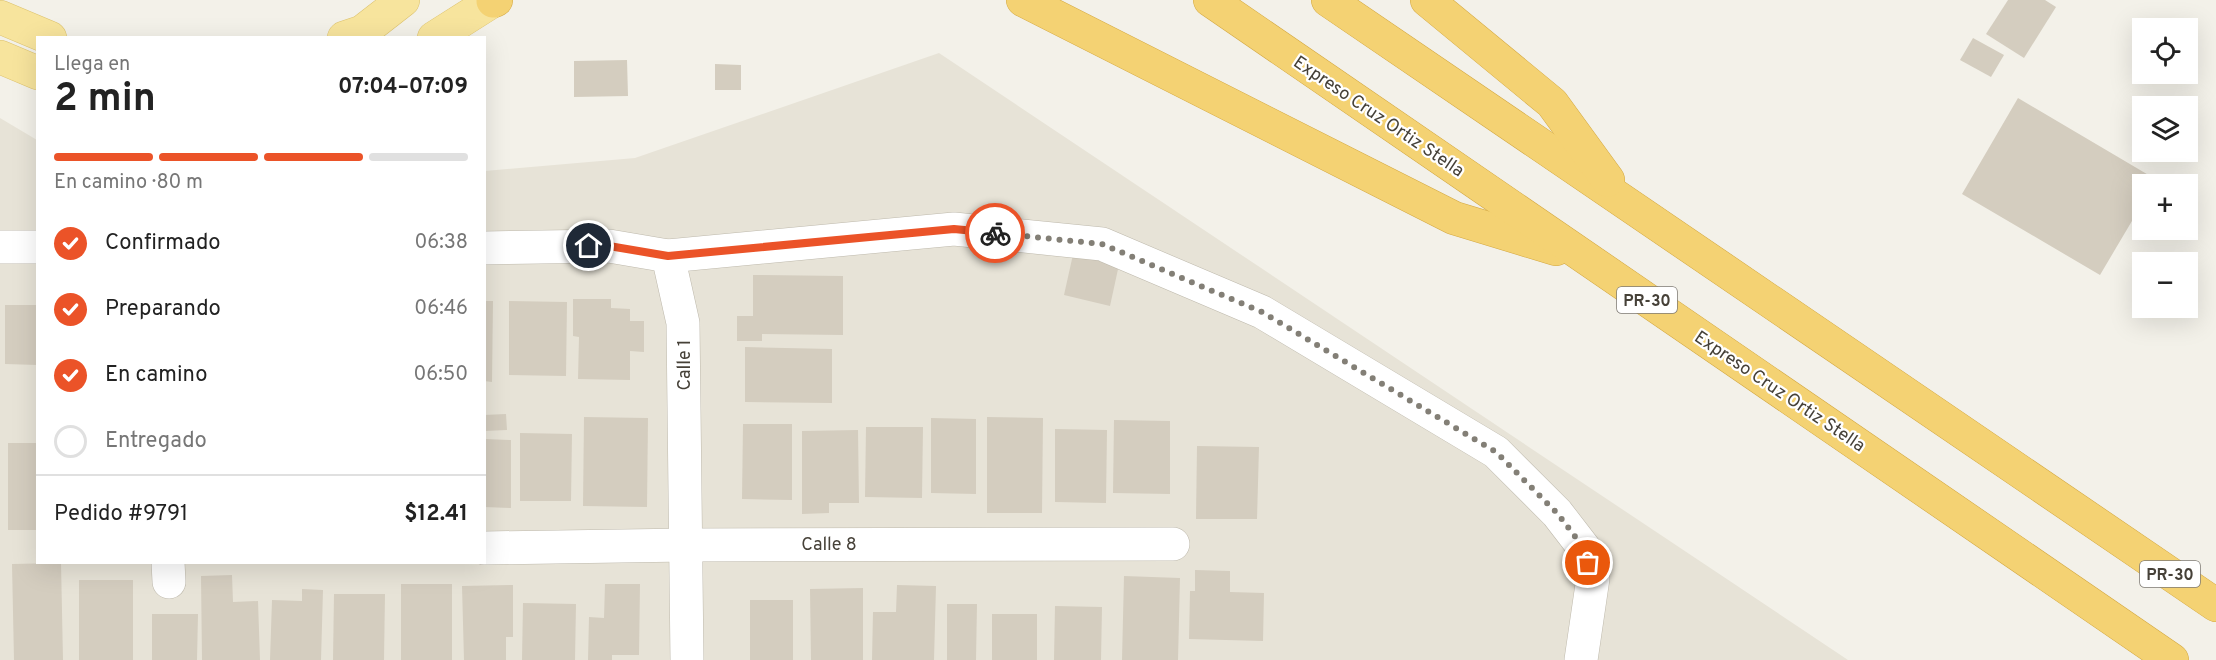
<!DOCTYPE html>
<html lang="es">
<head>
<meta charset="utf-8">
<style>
  body { margin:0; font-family:Overpass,sans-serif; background:#f2f2f2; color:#222; height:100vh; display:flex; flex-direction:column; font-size:22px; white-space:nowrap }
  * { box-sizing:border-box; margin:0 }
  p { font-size:20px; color:#767676 }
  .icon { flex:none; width:33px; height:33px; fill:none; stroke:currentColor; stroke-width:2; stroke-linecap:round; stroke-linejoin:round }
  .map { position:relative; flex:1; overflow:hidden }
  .sheet { position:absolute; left:36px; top:36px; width:450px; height:528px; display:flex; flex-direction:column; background:#fff; border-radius:0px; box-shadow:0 6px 24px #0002 }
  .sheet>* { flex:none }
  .controls { position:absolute; left:2132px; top:18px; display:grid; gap:12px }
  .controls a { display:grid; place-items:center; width:66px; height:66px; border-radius:0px; background:#fff; box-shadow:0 6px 24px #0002; font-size:30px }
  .pin { position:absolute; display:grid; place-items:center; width:51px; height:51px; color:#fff; margin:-26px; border:3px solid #fff; border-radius:50%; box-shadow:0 2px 6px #0007 }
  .courier { position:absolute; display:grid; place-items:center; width:60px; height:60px; margin:-30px; border:4px solid #eb5328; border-radius:50%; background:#fff; color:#222; box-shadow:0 2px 8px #0007 }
  .overview em { font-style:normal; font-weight:700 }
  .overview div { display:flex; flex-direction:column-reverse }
  .overview { display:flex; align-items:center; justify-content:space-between; height:102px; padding:0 18px }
  h1 { font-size:39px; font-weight:700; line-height:45px }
  .bar { display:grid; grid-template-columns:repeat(4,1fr); gap:9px 6px; align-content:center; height:72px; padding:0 18px }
  .bar i { height:8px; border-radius:4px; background:#e0e0e0 }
  .bar .on { background:#eb5328 }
  .bar p { grid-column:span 4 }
  .line { display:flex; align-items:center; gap:15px; padding:0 18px; border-top:2px solid #e0e0e0 }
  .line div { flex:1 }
  ol { padding:0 18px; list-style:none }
  li { display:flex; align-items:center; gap:18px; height:66px }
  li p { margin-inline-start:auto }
  li .icon { padding:6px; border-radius:50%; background:#eb5328; color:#fff; stroke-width:4 }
  li:last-child { color:#767676 }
  li i { width:33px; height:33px; border:3px solid #e0e0e0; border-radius:50% }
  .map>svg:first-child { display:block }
  .residential { fill:#e7e3d7 }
  .building { fill:#d4cdbf }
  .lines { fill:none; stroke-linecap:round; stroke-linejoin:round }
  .minor-casing { stroke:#beb9ac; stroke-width:34 }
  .major-casing { stroke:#dcc26e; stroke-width:34 }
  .highway-casing { stroke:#d3a843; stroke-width:34 }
  .minor { stroke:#fff; stroke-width:33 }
  .major { stroke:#f7e49d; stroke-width:33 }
  .highway { stroke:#f4d273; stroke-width:33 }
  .done { stroke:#837f76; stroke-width:6; stroke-dasharray:0 10.8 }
  .route { stroke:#eb5328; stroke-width:8 }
  .labels { text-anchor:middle; stroke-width:4.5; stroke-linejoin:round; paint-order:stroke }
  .shield { fill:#fff; stroke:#7e7a74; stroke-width:1.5 }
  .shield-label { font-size:16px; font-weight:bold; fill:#464138 }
  .street-label { font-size:18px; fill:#464138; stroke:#fff }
</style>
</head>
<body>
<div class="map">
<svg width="2216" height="660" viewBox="0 0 2216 660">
  <rect width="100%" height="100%" fill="#f3f1e9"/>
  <polygon class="residential" points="939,53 1848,660 0,660 0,118 37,140 38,562 484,562 485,171 635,158"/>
  <g class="building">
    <polygon points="2008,0 2045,0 2056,7 2024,58 1986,34"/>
    <polygon points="1973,38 2004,55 1991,77 1960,60"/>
    <polygon points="627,60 628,96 574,97 574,61"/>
    <polygon points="715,64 741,65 741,90 715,90"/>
    <polygon points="2018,98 2157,180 2154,184 2142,184 2142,204 2100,275 1962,194"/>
    <polygon points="1074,250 1120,260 1110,306 1064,295"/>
    <polygon points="753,275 843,276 843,335 762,334 762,341 737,341 737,316 753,316"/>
    <polygon points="573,299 611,299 611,308 630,309 630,321 644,321 644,352 630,351 630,380 578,379 579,337 573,336"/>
    <polygon points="484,301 493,301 492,382 484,381"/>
    <polygon points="509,301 567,302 566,376 509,375"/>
    <polygon points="5,305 38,305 38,365 5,364"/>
    <polygon points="745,347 832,349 832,403 745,402"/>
    <polygon points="506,414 507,430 484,431 484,415"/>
    <polygon points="584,417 648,418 647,507 583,506"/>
    <polygon points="987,417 1043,418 1042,513 987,513"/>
    <polygon points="931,418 976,419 976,494 931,493"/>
    <polygon points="1114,420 1170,421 1170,494 1113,493"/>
    <polygon points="743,424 792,424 792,500 742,499"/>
    <polygon points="866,427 923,427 922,498 865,497"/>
    <polygon points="1055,429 1107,430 1106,503 1055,502"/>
    <polygon points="858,430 859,503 829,503 829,513 802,514 802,431"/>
    <polygon points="520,433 572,434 571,501 520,501"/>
    <polygon points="484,439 511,440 511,508 484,507"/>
    <rect x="8" y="443" width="30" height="87"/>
    <polygon points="1197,446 1259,447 1257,519 1196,519"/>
    <polygon points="61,563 63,660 14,660 12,564"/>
    <polygon points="1195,570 1230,571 1230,592 1264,593 1263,641 1189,639 1190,591 1195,591"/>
    <polygon points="232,575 233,602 258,601 260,660 202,660 201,576"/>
    <polygon points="1124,576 1180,578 1178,660 1122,660"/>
    <rect x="79" y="580" width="54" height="80"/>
    <rect x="401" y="584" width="51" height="76"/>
    <polygon points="605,584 640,584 639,655 612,655 612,660 588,660 589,617 604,618"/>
    <polygon points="513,585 513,637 506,637 506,660 464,660 462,586"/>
    <polygon points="897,585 936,586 934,660 872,660 873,612 896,612"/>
    <polygon points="863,588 863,660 811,660 810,589"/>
    <polygon points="302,589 323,590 321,660 270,660 272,600 302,601"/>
    <polygon points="334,594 385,594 384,660 333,660"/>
    <rect x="750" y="600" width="43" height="60"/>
    <polygon points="523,603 576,604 575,660 522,660"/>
    <polygon points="947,604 977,604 976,660 947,660"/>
    <polygon points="1055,606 1102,607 1101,660 1054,660"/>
    <polygon points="152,614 198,614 197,660 152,660"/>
    <rect x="992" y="614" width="45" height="46"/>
  </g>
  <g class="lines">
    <defs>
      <g id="minor">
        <polyline points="0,247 38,247"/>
        <polyline points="484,248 609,246 668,256 683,323 687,660"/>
        <polyline points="668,256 954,229 1102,244 1262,312 1496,452 1557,513 1584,548 1593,578 1581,660"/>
        <polyline points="484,548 687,545 1173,544"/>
        <polyline points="168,562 169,582"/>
      </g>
      <g id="major">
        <polyline points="0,17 50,38"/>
        <polyline points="344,38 362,32 403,0"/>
        <polyline points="434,38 494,0"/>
        <polyline points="0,57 38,73"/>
      </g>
      <g id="highway">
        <polyline points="1023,0 1454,218 1556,249"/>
        <polyline points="1210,0 2172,660"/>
        <polyline points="1328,0 2216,605"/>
        <polyline points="1427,0 1552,103 1608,180"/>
        <polyline points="493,1 496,0"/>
      </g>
    </defs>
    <use href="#minor" class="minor-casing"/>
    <use href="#major" class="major-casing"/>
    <use href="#highway" class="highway-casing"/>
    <use href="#minor" class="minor"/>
    <use href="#major" class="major"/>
    <use href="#highway" class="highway"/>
  </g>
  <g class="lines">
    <polyline class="done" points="995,233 1102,244 1262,312 1496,452 1557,513 1584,548 1588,563"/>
    <polyline class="route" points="589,246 609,246 668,256 954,229 995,233"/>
  </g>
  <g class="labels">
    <g class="shield">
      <rect x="1617" y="287" width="60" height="26" rx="4.5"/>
      <rect x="2140" y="561" width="60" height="26" rx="4.5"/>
    </g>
    <g class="shield-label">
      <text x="1647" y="306">PR-30</text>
      <text x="2170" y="580">PR-30</text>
    </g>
    <g class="street-label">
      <text transform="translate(1379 116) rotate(34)" y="6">Expreso Cruz Ortiz Stella</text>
      <text transform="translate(684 365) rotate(-90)" y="6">Calle 1</text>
      <text transform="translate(1780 391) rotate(34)" y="6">Expreso Cruz Ortiz Stella</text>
      <text x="829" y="550">Calle 8</text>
    </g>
  </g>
</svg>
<div class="controls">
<a><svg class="icon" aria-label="locate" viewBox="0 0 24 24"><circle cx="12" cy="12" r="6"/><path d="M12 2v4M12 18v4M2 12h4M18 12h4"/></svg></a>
<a><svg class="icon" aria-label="layers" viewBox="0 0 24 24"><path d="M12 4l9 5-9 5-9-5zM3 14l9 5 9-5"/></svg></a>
<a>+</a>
<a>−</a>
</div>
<div class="pin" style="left:1588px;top:563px;background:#ea580c"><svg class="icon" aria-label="bag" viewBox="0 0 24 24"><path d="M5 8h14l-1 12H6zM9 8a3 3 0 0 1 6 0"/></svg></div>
<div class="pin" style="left:589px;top:246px;background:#1f2937"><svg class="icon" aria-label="home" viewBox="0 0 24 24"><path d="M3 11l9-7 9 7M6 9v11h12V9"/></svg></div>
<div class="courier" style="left:995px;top:233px"><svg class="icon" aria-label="bike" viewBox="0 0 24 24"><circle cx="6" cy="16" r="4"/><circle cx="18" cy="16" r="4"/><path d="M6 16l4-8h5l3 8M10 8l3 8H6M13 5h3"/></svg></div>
<section class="sheet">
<div class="overview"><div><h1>2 min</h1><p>Llega en</p></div><em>07:04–07:09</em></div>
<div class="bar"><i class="on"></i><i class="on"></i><i class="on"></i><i></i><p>En camino · 80 m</p></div>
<ol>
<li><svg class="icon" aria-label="check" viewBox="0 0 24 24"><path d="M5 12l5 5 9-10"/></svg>Confirmado<p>06:38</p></li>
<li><svg class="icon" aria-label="check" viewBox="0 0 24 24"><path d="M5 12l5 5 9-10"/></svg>Preparando<p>06:46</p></li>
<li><svg class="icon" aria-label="check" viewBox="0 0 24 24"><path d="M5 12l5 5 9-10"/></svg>En camino<p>06:50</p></li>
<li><i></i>Entregado</li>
</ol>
<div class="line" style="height:78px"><div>Pedido #9791</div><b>$12.41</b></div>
</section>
</div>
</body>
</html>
